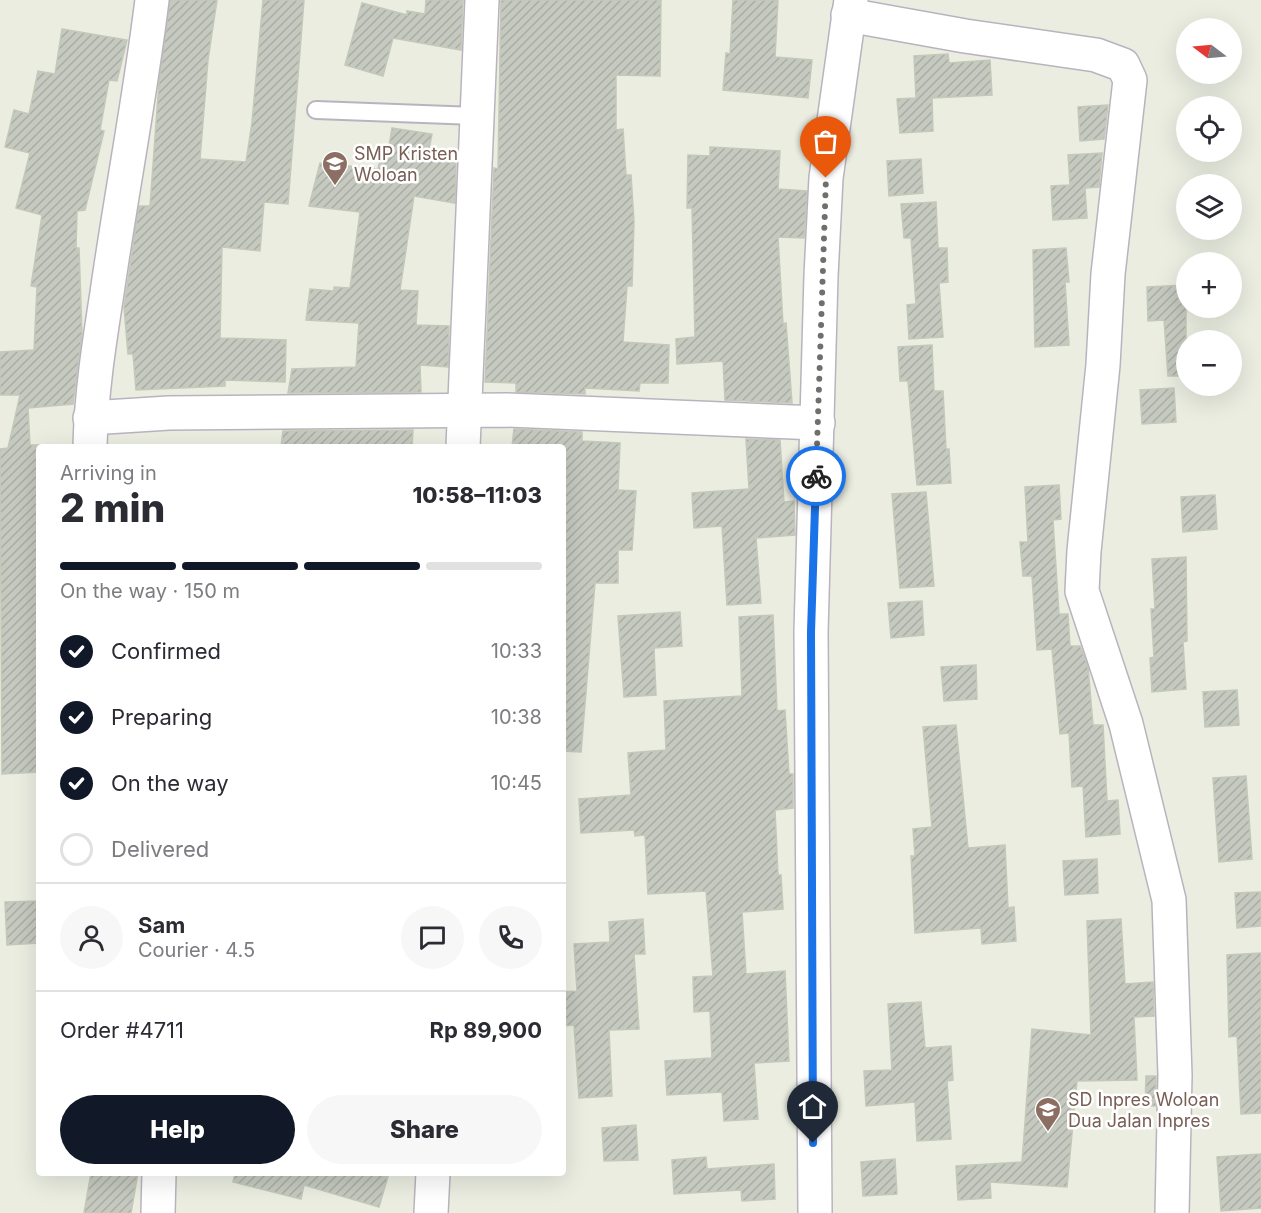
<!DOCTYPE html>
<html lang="en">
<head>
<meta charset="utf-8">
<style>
  body { margin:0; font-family:Inter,sans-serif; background:#f7f7f7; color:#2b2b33; height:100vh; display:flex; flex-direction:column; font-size:22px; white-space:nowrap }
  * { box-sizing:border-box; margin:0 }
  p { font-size:20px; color:#7c7c81 }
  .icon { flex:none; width:33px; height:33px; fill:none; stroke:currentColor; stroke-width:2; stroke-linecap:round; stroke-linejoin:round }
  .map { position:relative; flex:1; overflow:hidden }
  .drawer { position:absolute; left:36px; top:444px; width:530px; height:732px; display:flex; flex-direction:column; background:#fff; border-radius:6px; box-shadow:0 6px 24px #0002 }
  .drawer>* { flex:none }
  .needle { width:39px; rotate:286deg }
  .controls { position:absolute; left:1176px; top:18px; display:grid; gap:12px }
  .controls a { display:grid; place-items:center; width:66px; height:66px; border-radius:50%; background:#fff; box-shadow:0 6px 24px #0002; font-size:30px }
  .pin { position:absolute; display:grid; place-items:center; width:51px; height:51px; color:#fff; margin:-62px -26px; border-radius:50% 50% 50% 0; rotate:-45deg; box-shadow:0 0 6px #0007 }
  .pin .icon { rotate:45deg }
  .courier { position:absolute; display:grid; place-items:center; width:60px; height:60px; margin:-30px; border:4px solid #1a73e8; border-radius:50%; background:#fff; color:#222; box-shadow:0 2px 8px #0007 }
  .summary em { font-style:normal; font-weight:800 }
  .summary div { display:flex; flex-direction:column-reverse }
  .summary { display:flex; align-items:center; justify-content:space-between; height:102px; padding:0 24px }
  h1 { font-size:39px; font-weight:800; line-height:45px }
  .bar { display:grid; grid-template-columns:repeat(4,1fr); gap:9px 6px; align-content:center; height:72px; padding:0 24px }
  .bar i { height:8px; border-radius:4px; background:#e1e1e2 }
  .bar .selected { background:#111827 }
  .bar p { grid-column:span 4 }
  .line { display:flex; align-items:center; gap:15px; padding:0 24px; border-top:2px solid #e1e1e2 }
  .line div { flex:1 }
  .round { display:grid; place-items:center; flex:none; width:63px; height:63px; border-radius:32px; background:#f7f7f7 }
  ol { padding:0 24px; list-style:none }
  li { display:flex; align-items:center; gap:18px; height:66px }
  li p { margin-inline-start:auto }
  li .icon { padding:6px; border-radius:50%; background:#111827; color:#fff; stroke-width:4 }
  li:last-child { color:#7c7c81 }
  li i { width:33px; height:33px; border:3px solid #e1e1e2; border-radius:50% }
  .cta { display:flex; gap:12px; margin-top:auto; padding:12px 24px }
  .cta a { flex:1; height:69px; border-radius:36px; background:#111827; color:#fff; font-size:24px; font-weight:800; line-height:69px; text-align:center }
  .cta a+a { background:#f7f7f7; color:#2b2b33 }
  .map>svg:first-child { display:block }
  .building { fill:url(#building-hatch); stroke:#c3c9b9; stroke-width:1.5 }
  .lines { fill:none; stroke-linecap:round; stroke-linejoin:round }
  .lane-casing { stroke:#bab3bf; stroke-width:20 }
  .street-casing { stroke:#bab3bf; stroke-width:36 }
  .secondary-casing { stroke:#bab3bf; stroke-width:36 }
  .lane { stroke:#fff; stroke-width:16 }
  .street { stroke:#fff; stroke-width:33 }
  .secondary { stroke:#fff; stroke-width:33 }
  .done { stroke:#6f706c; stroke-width:6; stroke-dasharray:0 10.8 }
  .route { stroke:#1a73e8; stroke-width:8 }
  .labels { text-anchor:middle; stroke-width:5; stroke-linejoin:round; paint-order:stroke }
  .education-label { font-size:18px; fill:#785e54; stroke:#fff; text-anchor:start }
</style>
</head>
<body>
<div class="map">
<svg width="1261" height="1213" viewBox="0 0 1261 1213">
  <defs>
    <pattern id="building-hatch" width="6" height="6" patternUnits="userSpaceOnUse" patternTransform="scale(1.5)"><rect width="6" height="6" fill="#c5c9bf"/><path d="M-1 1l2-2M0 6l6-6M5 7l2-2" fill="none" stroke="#aaada4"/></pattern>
  </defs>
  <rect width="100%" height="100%" fill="#eaede0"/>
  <g class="building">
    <polygon points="170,0 217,0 208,60 200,159 246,162 252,122 263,0 304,0 288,204 264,202 260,251 222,247 220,338 286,340 285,382 225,380 225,386 136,390 133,354 128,354 124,307 139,206 150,206 159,82"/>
    <polygon points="426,0 463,0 461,50 393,38 383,76 345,65 362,3 407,15 407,11 425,14"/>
    <polygon points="501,0 661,0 660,76 616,75 616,130 623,129 626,175 631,175 634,222 632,286 627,286 623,342 669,345 668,383 640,383 639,391 585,388 585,394 516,392 516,383 485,382 494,168 498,169"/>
    <polygon points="733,0 778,0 775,57 812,60 808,98 723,90 726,53 730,54"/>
    <polygon points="62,29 127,40 117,81 109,80 100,130 104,131 85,210 77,211 76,248 79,248 82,334 73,404 28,408 30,445 39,445 39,772 2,774 0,449 8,448 20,395 0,395 0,352 34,350 37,287 31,286 42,215 16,208 30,153 5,147 14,110 29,114 38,71 55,74"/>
    <polygon points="948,54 949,63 990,60 992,95 932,98 933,131 900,133 897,99 916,98 914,56"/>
    <polygon points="1108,105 1104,139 1080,141 1078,107"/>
    <polygon points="392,128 432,134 428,154 456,160 455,203 414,196 400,290 418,291 416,325 449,326 448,367 420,365 421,392 288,393 292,369 356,367 359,323 306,320 310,289 334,291 334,287 350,288 360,212 309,206 320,163 378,169 383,145 389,146"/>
    <polygon points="710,147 780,151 778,189 807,191 804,238 778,237 783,324 786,323 792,403 725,400 723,361 677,364 676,339 695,337 692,208 687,208 688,155 710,156"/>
    <polygon points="1102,153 1099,187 1085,188 1087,218 1053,220 1051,186 1070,185 1068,155"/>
    <polygon points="921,159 923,193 889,196 887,161"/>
    <polygon points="936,202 938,248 947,248 948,282 939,283 943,337 909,339 907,305 916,304 911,238 904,238 901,204"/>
    <polygon points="1066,248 1069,282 1065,282 1069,345 1035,347 1033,250"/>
    <polygon points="1186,285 1186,376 1168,376 1164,320 1148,321 1147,287"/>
    <polygon points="932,345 934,391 943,391 946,449 949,449 951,483 917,485 908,381 900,381 898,347"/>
    <polygon points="1174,388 1176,422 1142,424 1140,390"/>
    <polygon points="514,429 582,432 582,441 620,443 618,490 636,491 632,550 618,550 618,583 595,583 581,752 562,751 562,447 512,447"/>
    <polygon points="413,430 412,447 281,447 283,431"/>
    <polygon points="746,439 780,440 784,502 794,501 795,535 756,538 761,603 727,605 722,526 694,528 692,493 749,489"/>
    <polygon points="1059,485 1061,519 1053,520 1059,614 1068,614 1070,646 1080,646 1088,667 1093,725 1103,725 1107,801 1118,800 1120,834 1086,837 1083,786 1072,787 1069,733 1060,734 1052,649 1037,650 1032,576 1023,576 1020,542 1028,542 1025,487"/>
    <polygon points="926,492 934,586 900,588 892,494"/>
    <polygon points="1215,495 1217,529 1183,532 1181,497"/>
    <polygon points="1186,557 1187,641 1183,642 1186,689 1152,692 1150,658 1154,657 1151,609 1155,609 1152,559"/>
    <polygon points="922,601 924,635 891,638 888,603"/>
    <polygon points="680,612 682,646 654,648 656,695 624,697 618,616"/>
    <polygon points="773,615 777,711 785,710 789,774 793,774 793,808 775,810 778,875 781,875 783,909 742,912 746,974 785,971 789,1061 754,1063 758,1119 724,1121 722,1092 667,1095 665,1061 712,1058 710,1011 694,1012 693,977 713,976 706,891 648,894 645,835 635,836 634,830 581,833 579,799 631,795 628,753 666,750 664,701 742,696 739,617"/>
    <polygon points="976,665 977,699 944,701 941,667"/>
    <polygon points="1237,690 1239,725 1205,727 1203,692"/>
    <polygon points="956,725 968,848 1005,845 1008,908 1014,907 1016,941 982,944 981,928 915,933 911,856 915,856 913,829 932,827 923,727"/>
    <polygon points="1246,776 1252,859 1219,862 1213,778"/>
    <polygon points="1097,859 1098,893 1065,895 1063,861"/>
    <polygon points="1261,892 1261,926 1237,928 1235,893"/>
    <polygon points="39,901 39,943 7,945 5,902"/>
    <polygon points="643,919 645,954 634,954 639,1029 609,1030 612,1096 579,1098 574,1025 562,1026 562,992 577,991 574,944 610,942 609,922"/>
    <polygon points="1121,919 1125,984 1153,982 1154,1016 1134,1017 1137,1080 1077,1081 1067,1187 990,1182 991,1198 958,1200 956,1166 1022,1162 1032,1029 1091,1035 1087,921"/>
    <polygon points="1261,953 1261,1113 1241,1114 1237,1036 1229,1037 1227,955"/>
    <polygon points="921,1002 925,1048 951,1046 953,1080 947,1081 951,1139 917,1141 915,1102 866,1106 864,1071 892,1070 888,1004"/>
    <polygon points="1146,1076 1156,1076 1156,1106 1145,1106"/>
    <polygon points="636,1125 638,1160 604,1161 602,1128"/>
    <polygon points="1261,1154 1261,1208 1221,1211 1217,1157"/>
    <polygon points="706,1157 707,1169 774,1164 775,1199 742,1201 741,1190 674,1194 672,1160"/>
    <polygon points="895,1159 897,1194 863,1196 861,1162"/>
    <polygon points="91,1173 138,1173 131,1213 84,1213"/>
    <polygon points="235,1173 389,1173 379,1207 304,1185 301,1199 233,1182"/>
  </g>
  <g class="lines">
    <defs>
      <polyline id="lane" points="316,110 476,116"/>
      <g id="street">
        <polyline points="848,15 965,36 1096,55 1123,65 1130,80 1108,274 1103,365 1084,551 1082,591 1126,724 1169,900 1175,1075 1172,1213"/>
        <polyline points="90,418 169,413 507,410 818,423"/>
        <path d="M90,447C91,395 99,344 107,293C121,195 140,98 152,0"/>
        <polyline points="158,1213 159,1173"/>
        <polyline points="815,1213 811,632 821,276 826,178 851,0"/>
      </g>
      <g id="secondary">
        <polyline points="463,447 482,0"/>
        <polyline points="431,1213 433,1173"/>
      </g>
    </defs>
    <use href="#lane" class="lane-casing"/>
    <use href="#street" class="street-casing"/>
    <use href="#secondary" class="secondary-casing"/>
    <use href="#lane" class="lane"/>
    <use href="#street" class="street"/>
    <use href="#secondary" class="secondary"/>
  </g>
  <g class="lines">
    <polyline class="done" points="816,476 826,178"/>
    <polyline class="route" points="813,1143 811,632 816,476"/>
  </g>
  <defs>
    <symbol id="school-pin" viewBox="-11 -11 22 30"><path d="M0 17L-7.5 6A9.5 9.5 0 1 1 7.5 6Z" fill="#8d6e63" stroke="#fff"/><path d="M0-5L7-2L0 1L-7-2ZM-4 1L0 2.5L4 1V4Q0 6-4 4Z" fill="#fff"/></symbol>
  </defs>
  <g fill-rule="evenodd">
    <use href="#school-pin" x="320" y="149" width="30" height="40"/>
    <use href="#school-pin" x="1033" y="1095" width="30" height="40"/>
  </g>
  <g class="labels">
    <g class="education-label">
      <text x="354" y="160">SMP Kristen<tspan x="354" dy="21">Woloan</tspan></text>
      <text x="1068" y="1106">SD Inpres Woloan<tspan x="1068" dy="21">Dua Jalan Inpres</tspan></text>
    </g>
  </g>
</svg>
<div class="controls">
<a><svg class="needle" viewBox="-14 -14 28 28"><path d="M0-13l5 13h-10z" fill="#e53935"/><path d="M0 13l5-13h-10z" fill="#7c7c81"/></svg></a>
<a><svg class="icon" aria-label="locate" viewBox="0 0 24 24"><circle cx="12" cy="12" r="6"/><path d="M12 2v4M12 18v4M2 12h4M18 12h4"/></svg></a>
<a><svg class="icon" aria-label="layers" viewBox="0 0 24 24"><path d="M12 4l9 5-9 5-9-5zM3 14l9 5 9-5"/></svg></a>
<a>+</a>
<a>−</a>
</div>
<div class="pin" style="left:826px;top:178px;background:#ea580c"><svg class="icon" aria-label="bag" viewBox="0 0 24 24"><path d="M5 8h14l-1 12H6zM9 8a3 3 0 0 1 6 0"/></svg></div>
<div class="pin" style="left:813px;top:1143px;background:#1f2937"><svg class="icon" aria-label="home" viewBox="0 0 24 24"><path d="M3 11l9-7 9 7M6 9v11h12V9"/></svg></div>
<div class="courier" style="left:816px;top:476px"><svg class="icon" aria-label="bike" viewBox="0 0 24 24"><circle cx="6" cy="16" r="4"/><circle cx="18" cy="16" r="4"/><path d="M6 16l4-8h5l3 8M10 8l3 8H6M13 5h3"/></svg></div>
<section class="drawer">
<div class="summary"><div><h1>2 min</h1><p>Arriving in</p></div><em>10:58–11:03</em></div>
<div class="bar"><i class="selected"></i><i class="selected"></i><i class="selected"></i><i></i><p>On the way · 150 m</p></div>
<ol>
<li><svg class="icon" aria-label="check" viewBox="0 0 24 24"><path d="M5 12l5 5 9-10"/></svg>Confirmed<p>10:33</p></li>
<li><svg class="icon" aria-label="check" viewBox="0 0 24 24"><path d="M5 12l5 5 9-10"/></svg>Preparing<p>10:38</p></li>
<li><svg class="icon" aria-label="check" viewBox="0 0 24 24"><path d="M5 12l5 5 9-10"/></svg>On the way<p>10:45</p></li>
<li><i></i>Delivered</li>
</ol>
<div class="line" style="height:108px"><a class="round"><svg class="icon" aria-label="person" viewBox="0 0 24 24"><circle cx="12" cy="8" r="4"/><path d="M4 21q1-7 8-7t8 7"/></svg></a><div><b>Sam</b><p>Courier · 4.5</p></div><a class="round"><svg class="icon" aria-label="chat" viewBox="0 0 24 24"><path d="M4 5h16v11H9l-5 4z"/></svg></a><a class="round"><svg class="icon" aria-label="phone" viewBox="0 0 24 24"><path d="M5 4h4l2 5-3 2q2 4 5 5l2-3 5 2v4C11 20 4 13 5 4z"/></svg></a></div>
<div class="line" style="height:78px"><div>Order #4711</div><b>Rp 89,900</b></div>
<div class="cta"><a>Help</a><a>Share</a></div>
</section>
</div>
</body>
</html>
